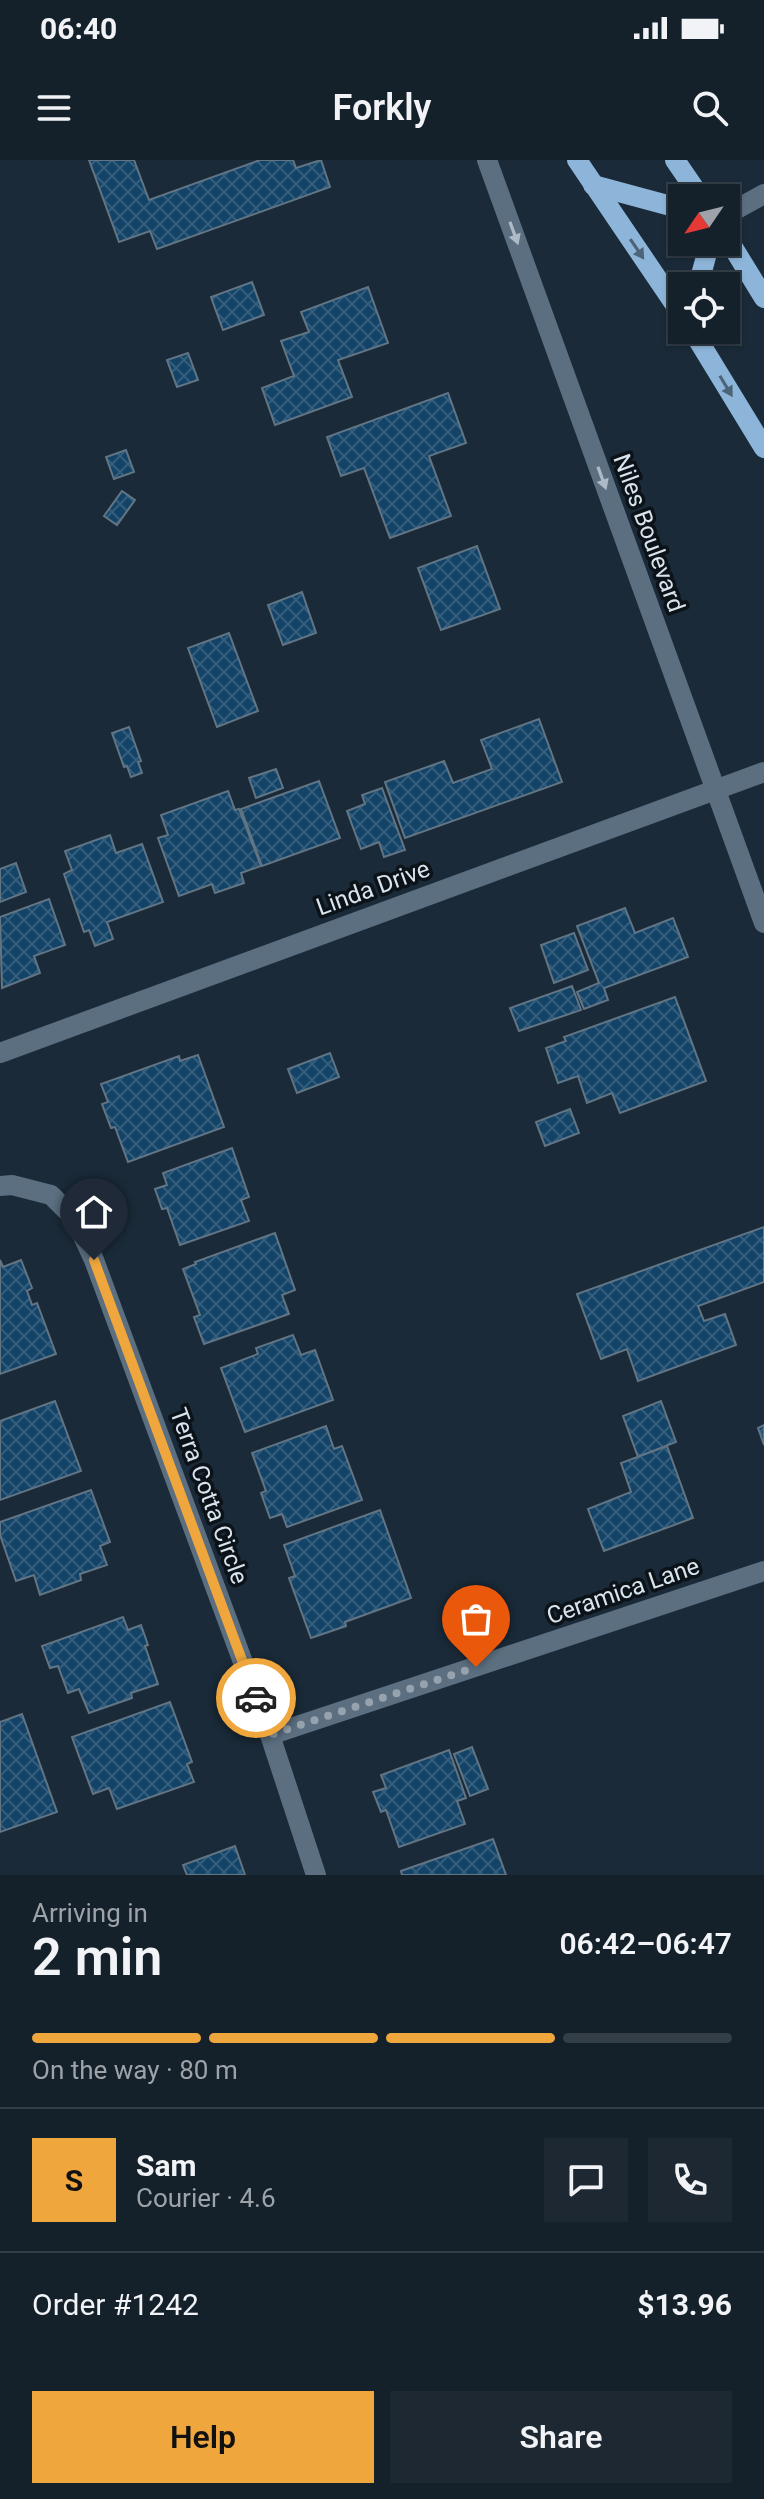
<!DOCTYPE html>
<html lang="en">
<head>
<meta charset="utf-8">
<style>
  body { margin:0; font-family:Roboto,sans-serif; background:#1d2832; color:#f1f3f6; height:100vh; display:flex; flex-direction:column; font-size:30px; white-space:nowrap }
  * { box-sizing:border-box; margin:0 }
  p { font-size:26px; color:#9da3a8 }
  .icon { flex:none; width:44px; height:44px; fill:none; stroke:currentColor; stroke-width:2; stroke-linecap:round; stroke-linejoin:round }
  .map { position:relative; height:1715px; overflow:hidden }
  .panel { display:flex; flex-direction:column; background:#14202a; flex:1 }
  .panel>* { flex:none }
  .needle { width:52px; rotate:235deg }
  .controls { position:absolute; left:668px; top:24px; display:grid; gap:16px }
  .controls a { display:grid; place-items:center; width:72px; height:72px; border-radius:0px; background:#14202a; box-shadow:0 2px 6px #0004,0 0 0 2px #333e47; font-size:40px }
  .pin { position:absolute; display:grid; place-items:center; width:68px; height:68px; color:#fff; margin:-82px -34px; border-radius:50% 50% 50% 0; rotate:-45deg; box-shadow:0 0 8px #0007 }
  .pin .icon { rotate:45deg }
  .courier { position:absolute; display:grid; place-items:center; width:80px; height:80px; margin:-40px; border:6px solid #efa73d; border-radius:50%; background:#fff; color:#222; box-shadow:0 2px 10px #0007 }
  .headline em { font-style:normal; font-weight:600 }
  .headline div { display:flex; flex-direction:column-reverse }
  .headline { display:flex; align-items:center; justify-content:space-between; height:136px; padding:0 32px }
  h1 { font-size:52px; font-weight:600; line-height:60px }
  .bar { display:grid; grid-template-columns:repeat(4,1fr); gap:12px 8px; align-content:center; height:96px; padding:0 32px }
  .bar i { height:10px; border-radius:6px; background:#333e47 }
  .bar .on { background:#efa73d }
  .bar p { grid-column:span 4 }
  .line { display:flex; align-items:center; gap:20px; padding:0 32px; border-top:2px solid #333e47 }
  .line div { flex:1 }
  .round { display:grid; place-items:center; flex:none; width:84px; height:84px; border-radius:0px; background:#1d2832 }
  .cta { display:flex; gap:16px; margin-top:auto; padding:16px 32px }
  .cta a { flex:1; height:92px; border-radius:0px; background:#efa73d; color:#111; font-size:32px; font-weight:600; line-height:92px; text-align:center }
  .cta a+a { background:#1d2832; color:#f1f3f6 }
  .status { display:flex; justify-content:space-between; align-items:center; height:56px; padding:0 40px; background:#14202a; direction:ltr }
  .status svg { height:22px; fill:currentColor }
  header { display:flex; justify-content:space-between; align-items:center; height:104px; padding:0 32px; background:#14202a; font-size:36px; font-weight:600 }
  .map>svg:first-child { display:block }
  .building { fill:url(#building-cross-hatch); stroke:#627585; stroke-width:2 }
  .lines { fill:none; stroke-linecap:round; stroke-linejoin:round }
  .minor { stroke:#5b6f80; stroke-width:20 }
  .major { stroke:#8db5d9; stroke-width:20 }
  .oneway { fill:#adbbc7 }
  .oneway2 { fill:#4c6478 }
  .done { stroke:#96a3ae; stroke-width:8; stroke-dasharray:0 14.4 }
  .route { stroke:#efa73d; stroke-width:10 }
  .labels { text-anchor:middle; stroke-width:7; stroke-linejoin:round; paint-order:stroke }
  .street-label { font-size:24px; fill:#d9e4ed; stroke:#0b1218 }
</style>
</head>
<body>
<div class="status"><b>06:40</b><svg viewBox="0 0 49 12"><path d="M0 12V9h3v3zM5 12V6h3v6zM10 12V3h3v9zM15 12V0h3v12zM26 1h20v11H26zM47 4h2v5h-2z"/></svg></div>
<header><svg class="icon" aria-label="menu" viewBox="0 0 24 24"><path d="M4 6h16M4 12h16M4 18h16"/></svg>Forkly<svg class="icon" aria-label="search" viewBox="0 0 24 24"><circle cx="10" cy="10" r="6"/><path d="M15 15l6 6"/></svg></header>
<div class="map">
<svg width="764" height="1715" viewBox="0 0 764 1715">
  <defs>
    <pattern id="building-cross-hatch" width="8" height="8" patternUnits="userSpaceOnUse" patternTransform="scale(2)"><rect width="8" height="8" fill="#134367"/><path d="M0 0l8 8M0 8l8-8" fill="none" stroke="#355e7d"/></pattern>
  </defs>
  <rect width="100%" height="100%" fill="#1a2a38"/>
  <g class="building">
    <polygon points="89,0 134,0 149,40 260,0 293,0 296,8 321,0 330,27 157,89 150,71 119,82"/>
    <polygon points="252,122 264,155 223,170 211,137"/>
    <polygon points="368,127 388,183 338,200 352,237 275,265 262,228 294,216 281,181 309,172 301,152"/>
    <polygon points="188,193 198,220 177,227 167,200"/>
    <polygon points="448,233 466,283 429,296 451,356 390,378 364,308 341,316 327,277"/>
    <polygon points="126,290 134,312 114,319 106,297"/>
    <polygon points="122,331 135,340 117,365 104,356"/>
    <polygon points="477,386 500,449 441,470 418,408"/>
    <polygon points="302,432 316,473 283,485 268,445"/>
    <polygon points="229,473 258,551 217,567 188,488"/>
    <polygon points="539,559 562,622 405,678 385,622 444,601 453,623 492,609 481,580"/>
    <polygon points="129,567 141,601 138,602 142,613 131,617 127,606 124,607 112,573"/>
    <polygon points="276,609 283,628 256,638 249,618"/>
    <polygon points="319,621 340,678 262,706 241,649"/>
    <polygon points="382,628 405,690 384,697 379,682 361,689 347,651 365,644 362,635"/>
    <polygon points="228,631 235,650 239,649 261,706 241,713 244,723 215,733 212,724 179,736 158,678 168,675 161,655"/>
    <polygon points="110,675 116,693 142,684 163,742 107,762 113,779 95,786 89,770 84,772 64,714 72,710 65,691"/>
    <polygon points="16,703 26,732 0,742 0,709"/>
    <polygon points="49,739 65,785 34,796 40,813 2,828 0,757"/>
    <polygon points="625,748 635,773 673,758 688,797 604,828 608,840 584,849 577,832 599,823 577,766"/>
    <polygon points="574,773 588,810 554,823 541,785"/>
    <polygon points="572,826 581,850 519,871 510,848"/>
    <polygon points="675,837 706,921 620,953 612,933 587,943 578,916 558,923 546,888 566,881 564,877"/>
    <polygon points="330,893 339,917 297,933 288,909"/>
    <polygon points="198,895 224,967 128,1002 115,967 111,968 102,944 108,942 101,924 179,896 180,901"/>
    <polygon points="570,949 579,973 545,986 536,962"/>
    <polygon points="232,988 249,1037 241,1040 249,1061 180,1085 167,1048 162,1049 155,1029 167,1025 163,1013"/>
    <polygon points="764,1067 764,1122 698,1146 704,1161 725,1154 736,1185 638,1221 627,1189 601,1199 577,1134"/>
    <polygon points="275,1073 295,1130 282,1135 289,1154 204,1184 194,1157 200,1155 183,1109 196,1104 195,1102"/>
    <polygon points="0,1100 3,1107 21,1100 32,1128 27,1131 32,1145 37,1143 56,1194 0,1214"/>
    <polygon points="293,1175 301,1195 315,1190 333,1240 245,1272 221,1208 258,1194 256,1188"/>
    <polygon points="55,1241 81,1311 0,1340 0,1261"/>
    <polygon points="661,1241 676,1282 638,1297 623,1256"/>
    <polygon points="764,1265 764,1285 758,1268"/>
    <polygon points="326,1266 334,1289 342,1286 362,1340 287,1367 282,1354 270,1358 261,1333 266,1331 252,1293"/>
    <polygon points="667,1286 693,1358 604,1391 588,1349 631,1332 621,1303"/>
    <polygon points="91,1330 110,1382 100,1386 107,1405 80,1414 81,1420 40,1435 34,1415 16,1421 0,1375 0,1362"/>
    <polygon points="380,1350 411,1438 345,1462 346,1466 311,1478 289,1418 295,1416 284,1385"/>
    <polygon points="123,1457 128,1470 141,1465 148,1485 145,1486 158,1524 131,1533 132,1538 89,1553 79,1529 68,1533 58,1506 50,1508 42,1486"/>
    <polygon points="170,1542 192,1602 187,1604 194,1622 117,1649 109,1628 93,1634 72,1577"/>
    <polygon points="22,1554 57,1652 0,1672 0,1562"/>
    <polygon points="472,1587 488,1629 470,1636 454,1594"/>
    <polygon points="449,1590 466,1638 457,1641 465,1664 399,1687 386,1650 381,1652 373,1632 386,1628 381,1615"/>
    <polygon points="493,1679 506,1715 402,1715 401,1711"/>
    <polygon points="235,1686 245,1715 187,1715 183,1705"/>
  </g>
  <g class="lines">
    <g class="minor">
      <polyline points="487,0 764,763"/>
      <polyline points="726,55 764,34"/>
      <polyline points="0,893 764,612"/>
      <polyline points="0,1026 12,1025 51,1035 75,1059 94,1100 270,1575 316,1715"/>
      <polyline points="270,1575 764,1411"/>
    </g>
    <g class="major">
      <polyline points="577,0 682,155"/>
      <polyline points="675,0 701,38"/>
      <polyline points="593,25 682,49"/>
      <polyline points="726,76 764,138"/>
      <polyline points="698,126 710,82"/>
      <polyline points="692,170 764,288"/>
    </g>
  </g>
  <defs><path id="oneway-solid" d="M-6-.8H1V-3.2L6.5 0L1 3.2V.8H-6Z" transform="scale(2)"/></defs>
  <g class="oneway">
    <use href="#oneway-solid" transform="translate(514 73) rotate(70)"/>
    <use href="#oneway-solid" transform="translate(602 318) rotate(70)"/>
  </g>
  <g class="oneway2">
    <use href="#oneway-solid" transform="translate(637 89) rotate(56)"/>
    <use href="#oneway-solid" transform="translate(726 226) rotate(59)"/>
  </g>
  <g class="lines">
    <polyline class="done" points="256,1538 270,1575 476,1507"/>
    <polyline class="route" points="94,1100 256,1538"/>
  </g>
  <g class="labels">
    <g class="street-label">
      <text transform="translate(649 373) rotate(70)" y="8">Niles Boulevard</text>
      <text transform="translate(373 728) rotate(-20)" y="8">Linda Drive</text>
      <text transform="translate(209 1336) rotate(70)" y="8">Terra Cotta Circle</text>
      <text transform="translate(623 1431) rotate(-19)" y="8">Ceramica Lane</text>
    </g>
  </g>
</svg>
<div class="controls">
<a><svg class="needle" viewBox="-14 -14 28 28"><path d="M0-13l5 13h-10z" fill="#e53935"/><path d="M0 13l5-13h-10z" fill="#9da3a8"/></svg></a>
<a><svg class="icon" aria-label="locate" viewBox="0 0 24 24"><circle cx="12" cy="12" r="6"/><path d="M12 2v4M12 18v4M2 12h4M18 12h4"/></svg></a>
</div>
<div class="pin" style="left:476px;top:1507px;background:#ea580c"><svg class="icon" aria-label="bag" viewBox="0 0 24 24"><path d="M5 8h14l-1 12H6zM9 8a3 3 0 0 1 6 0"/></svg></div>
<div class="pin" style="left:94px;top:1100px;background:#1f2937"><svg class="icon" aria-label="home" viewBox="0 0 24 24"><path d="M3 11l9-7 9 7M6 9v11h12V9"/></svg></div>
<div class="courier" style="left:256px;top:1538px"><svg class="icon" aria-label="car" viewBox="0 0 24 24"><path d="M5 17H2v-5l4-1 3-4h7l3 4 3 1v5h-3M9 17h6M6 11h13"/><circle cx="7" cy="17" r="2"/><circle cx="17" cy="17" r="2"/></svg></div>
</div>
<section class="panel">
<div class="headline"><div><h1>2 min</h1><p>Arriving in</p></div><em>06:42–06:47</em></div>
<div class="bar"><i class="on"></i><i class="on"></i><i class="on"></i><i></i><p>On the way · 80 m</p></div>
<div class="line" style="height:144px"><b class="round" style="background:#efa73d;color:#111">S</b><div><b>Sam</b><p>Courier · 4.6</p></div><a class="round"><svg class="icon" aria-label="chat" viewBox="0 0 24 24"><path d="M4 5h16v11H9l-5 4z"/></svg></a><a class="round"><svg class="icon" aria-label="phone" viewBox="0 0 24 24"><path d="M5 4h4l2 5-3 2q2 4 5 5l2-3 5 2v4C11 20 4 13 5 4z"/></svg></a></div>
<div class="line" style="height:104px"><div>Order #1242</div><b>$13.96</b></div>
<div class="cta"><a>Help</a><a>Share</a></div>
</section>
</body>
</html>
